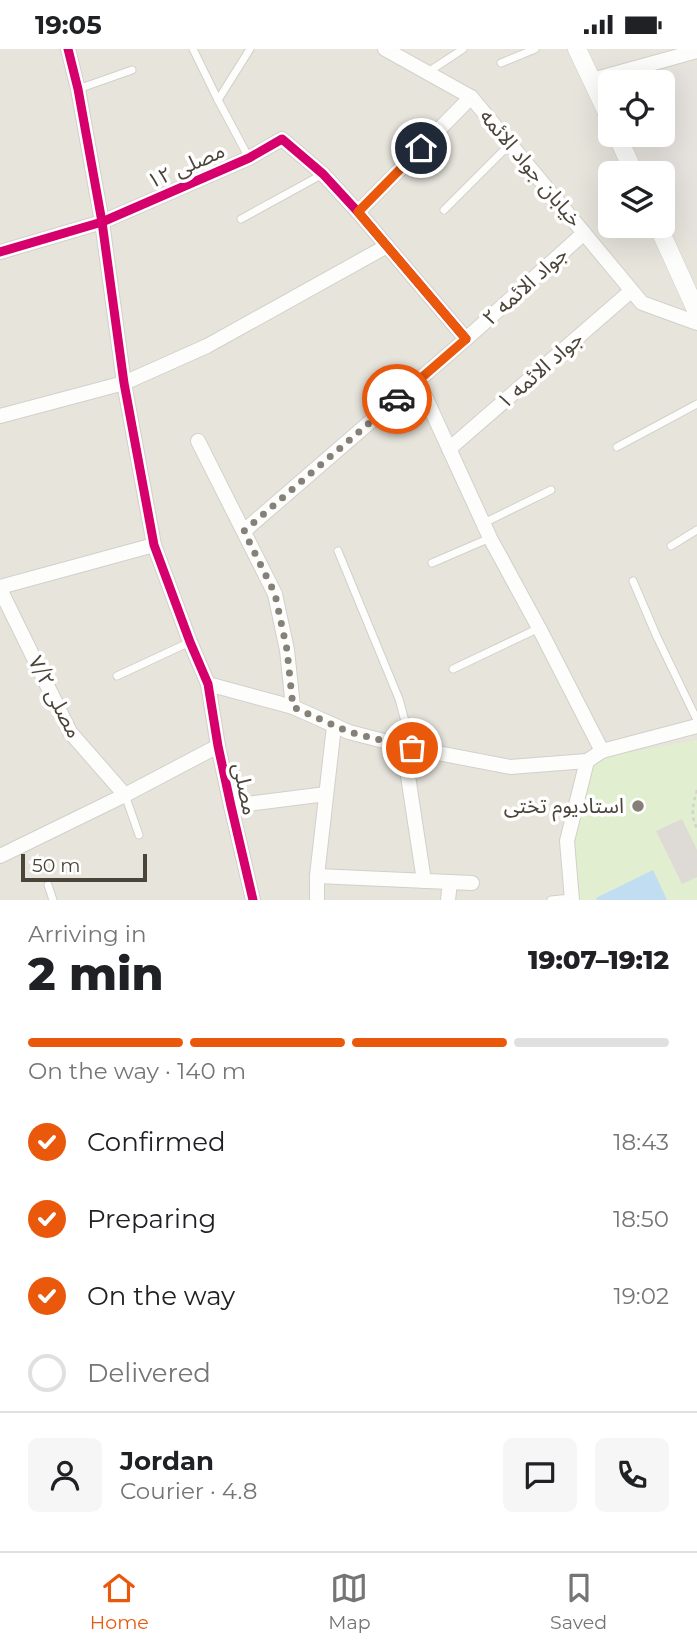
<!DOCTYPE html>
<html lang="en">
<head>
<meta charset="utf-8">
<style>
  body { margin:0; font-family:Montserrat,"Noto Sans Arabic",sans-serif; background:#f6f6f6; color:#202124; height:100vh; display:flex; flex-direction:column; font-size:26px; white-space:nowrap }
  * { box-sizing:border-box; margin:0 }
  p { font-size:23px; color:#757577 }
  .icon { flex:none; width:38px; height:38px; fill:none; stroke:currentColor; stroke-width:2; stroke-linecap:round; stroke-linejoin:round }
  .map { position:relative; height:851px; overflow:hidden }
  .drawer { display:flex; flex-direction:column; background:#fff; flex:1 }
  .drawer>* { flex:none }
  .fabs { position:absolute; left:598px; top:21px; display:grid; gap:14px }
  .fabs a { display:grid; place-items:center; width:77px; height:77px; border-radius:10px; background:#fff; box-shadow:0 7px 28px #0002; font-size:35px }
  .scale { position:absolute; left:21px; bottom:18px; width:126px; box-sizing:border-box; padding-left:7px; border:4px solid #4b4439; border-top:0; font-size:19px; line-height:24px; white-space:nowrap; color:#4b4439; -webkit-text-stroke:5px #fff; paint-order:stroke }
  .pin { position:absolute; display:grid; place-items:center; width:60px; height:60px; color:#fff; margin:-30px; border:4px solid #fff; border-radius:50%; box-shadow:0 2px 7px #0007 }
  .courier { position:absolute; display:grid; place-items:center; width:70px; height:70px; margin:-35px; border:5px solid #ea580c; border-radius:50%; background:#fff; color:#222; box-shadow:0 2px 9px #0007 }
  .head em { font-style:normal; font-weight:800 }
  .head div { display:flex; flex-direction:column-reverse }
  .head { display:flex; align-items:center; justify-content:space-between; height:119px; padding:0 28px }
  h1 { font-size:46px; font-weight:800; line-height:52px }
  .bar { display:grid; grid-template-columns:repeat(4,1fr); gap:10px 7px; align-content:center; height:84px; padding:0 28px }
  .bar i { height:9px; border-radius:5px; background:#e0e0e0 }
  .bar .selected { background:#ea580c }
  .bar p { grid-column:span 4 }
  .line { display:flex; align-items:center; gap:18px; padding:0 28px; border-top:2px solid #e0e0e0 }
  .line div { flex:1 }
  .round { display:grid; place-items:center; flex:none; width:74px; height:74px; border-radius:10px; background:#f6f6f6 }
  ol { padding:0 28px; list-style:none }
  li { display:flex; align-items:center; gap:21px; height:77px }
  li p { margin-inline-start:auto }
  li .icon { padding:7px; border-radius:50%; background:#ea580c; color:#fff; stroke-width:4 }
  li:last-child { color:#757577 }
  li i { width:38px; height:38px; border:4px solid #e0e0e0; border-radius:50% }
  .status { display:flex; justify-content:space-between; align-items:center; height:49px; padding:0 35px; background:#fff; direction:ltr }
  .status svg { height:19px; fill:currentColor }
  .tabs { display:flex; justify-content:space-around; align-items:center; height:98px; border-top:2px solid #e0e0e0; background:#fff; font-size:19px; color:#757577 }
  .tabs a { display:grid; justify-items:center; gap:4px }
  .tabs .selected { color:#ea580c }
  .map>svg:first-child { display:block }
  .residential { fill:#e7e4dc; fill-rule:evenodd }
  .industrial { fill:#e6e2de }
  .green { fill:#e1eecf }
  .water { fill:#c0ddf1 }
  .building { fill:#dedbd6 }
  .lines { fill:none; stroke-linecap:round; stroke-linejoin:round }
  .service-casing { stroke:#d2d0cb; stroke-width:9 }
  .minor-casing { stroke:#d2d0cb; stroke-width:16 }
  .tertiary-casing { stroke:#d2d0cb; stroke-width:19 }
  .path { stroke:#d3d2cc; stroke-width:2.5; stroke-dasharray:3.5 3.5; stroke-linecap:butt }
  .service { stroke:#fdfdfc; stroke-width:7 }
  .minor { stroke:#fdfdfc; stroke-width:14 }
  .tertiary { stroke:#fdfdfc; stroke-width:18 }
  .cycleway-casing { stroke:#fff; stroke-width:13 }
  .cycleway { stroke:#d6006c; stroke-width:9 }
  .done { stroke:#868178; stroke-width:7; stroke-dasharray:0 12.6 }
  .route { stroke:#ea580c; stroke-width:9 }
  .poi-dot { fill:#868178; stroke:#fff; stroke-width:2.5 }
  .labels { text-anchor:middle; stroke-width:7; stroke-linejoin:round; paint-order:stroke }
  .street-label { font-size:21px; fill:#4b4439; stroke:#fff }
  .poi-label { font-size:21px; fill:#4b4439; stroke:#fff; text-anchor:end }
</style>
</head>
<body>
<div class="status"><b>19:05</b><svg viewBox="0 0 49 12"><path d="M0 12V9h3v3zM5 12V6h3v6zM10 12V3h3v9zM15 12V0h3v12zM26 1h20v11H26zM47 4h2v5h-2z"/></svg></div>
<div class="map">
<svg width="697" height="851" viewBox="0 0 697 851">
  <rect width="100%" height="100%" fill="#f4f2ee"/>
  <path class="residential" d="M0,0H697V851H0ZM611,33H663V86H611ZM611,124H663V177H611Z"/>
  <polygon class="industrial" points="697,16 697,204 663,129 663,124 661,124 644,86 663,86 663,33 624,33"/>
  <polygon class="green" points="697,691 697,851 576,851 570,802 588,711"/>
  <polygon class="water" points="653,821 667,851 597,851 596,849"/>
  <polygon class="building" points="682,770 697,801 697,828 682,835 656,782"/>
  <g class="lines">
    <defs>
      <g id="service">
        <polyline points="193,0 218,51 249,109"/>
        <polyline points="501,14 535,0"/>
        <polyline points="428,23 463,0"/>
        <polyline points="78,40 132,21"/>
        <polyline points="218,51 250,0"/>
        <polyline points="444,161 510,95"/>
        <polyline points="241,170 323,125"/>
        <polyline points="617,398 697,355"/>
        <polyline points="484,474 551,441"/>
        <polyline points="671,497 697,481"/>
        <polyline points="338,502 399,650 412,698"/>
        <polyline points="432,514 490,489"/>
        <polyline points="633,532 657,588 697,671"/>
        <polyline points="453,620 539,579"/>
        <polyline points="117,627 190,593"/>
        <polyline points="125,746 139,786"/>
        <polyline points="48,836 53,851"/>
        <polyline points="551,851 571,849"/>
      </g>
      <g id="minor">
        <polyline points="68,0 78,40 102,173 124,334 154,496 190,593 208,635 218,697 231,757 253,851"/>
        <polyline points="385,0 471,48 642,254 697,274"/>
        <polyline points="592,31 697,2"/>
        <polyline points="358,163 471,48"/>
        <polyline points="0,203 102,173 249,109 282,90 323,125 358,163 466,290"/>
        <polyline points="418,332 490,489 539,579 602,702"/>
        <polyline points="0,367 124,334 207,297 387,197"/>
        <polyline points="198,392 275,545 287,601 293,658"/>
        <polyline points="449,400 631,242"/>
        <polyline points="244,482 466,290 584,184"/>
        <polyline points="0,538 154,496"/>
        <polyline points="0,540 70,683 125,746"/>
        <polyline points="208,635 293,658 349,683 407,698 510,718 587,712 602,702 697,677"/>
        <polyline points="407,698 408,727 424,832"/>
        <polyline points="231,757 326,745"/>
        <polyline points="0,807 125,746 218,697"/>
        <polyline points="317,827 472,834"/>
        <polyline points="317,851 317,827 334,677"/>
        <polyline points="448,851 450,833"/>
        <polyline points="572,851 567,792 587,712"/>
      </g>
      <g id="tertiary">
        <polyline points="577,0 611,72"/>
        <polyline points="617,86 634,124"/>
        <polyline points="658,177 697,263"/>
      </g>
    </defs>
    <use href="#service" class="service-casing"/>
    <use href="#minor" class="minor-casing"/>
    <use href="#tertiary" class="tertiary-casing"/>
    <path class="path" d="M697,741C693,755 690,766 697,779"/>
    <use href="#service" class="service"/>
    <use href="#minor" class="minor"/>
    <use href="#tertiary" class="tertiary"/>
    <defs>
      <g id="cycleway">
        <polyline points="68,0 78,40 102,173 124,334 154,496 190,593 208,635 218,697 231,757 253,851"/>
        <polyline points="0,203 102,173 249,109 282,90 323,125 358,163 466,290"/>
      </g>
    </defs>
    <use href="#cycleway" class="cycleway-casing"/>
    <use href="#cycleway" class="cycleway"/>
  </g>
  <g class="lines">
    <polyline class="done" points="397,350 244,482 275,545 287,601 293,658 349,683 412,699"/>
    <polyline class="route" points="397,350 466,290 358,163 421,99"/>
  </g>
  <circle class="poi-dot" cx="638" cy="757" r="7"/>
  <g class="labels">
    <g class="street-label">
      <text transform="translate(186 117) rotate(-24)" y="7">مصلی ۱۲</text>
      <text transform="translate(531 119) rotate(50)" y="7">خیابان جواد الائمه</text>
      <text transform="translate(525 237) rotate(-42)" y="7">جواد الائمه ۲</text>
      <text transform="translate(540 321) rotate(-41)" y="7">جواد الائمه ۱</text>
      <text transform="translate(55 648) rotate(62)" y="7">مصلی ۷/۲</text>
      <text transform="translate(245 740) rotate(78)" y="7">مصلی</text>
    </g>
    <g class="poi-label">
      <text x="624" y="764">استادیوم تختی</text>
    </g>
  </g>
</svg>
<div class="fabs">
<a><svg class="icon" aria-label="locate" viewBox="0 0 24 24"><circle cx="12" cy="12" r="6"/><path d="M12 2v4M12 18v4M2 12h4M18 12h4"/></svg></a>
<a><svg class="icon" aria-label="layers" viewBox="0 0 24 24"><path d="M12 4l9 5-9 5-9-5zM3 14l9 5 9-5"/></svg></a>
</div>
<div class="scale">50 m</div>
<div class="pin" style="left:412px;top:699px;background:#ea580c"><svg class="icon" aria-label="bag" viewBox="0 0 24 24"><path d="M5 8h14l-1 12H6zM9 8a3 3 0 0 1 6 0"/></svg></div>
<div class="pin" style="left:421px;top:99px;background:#1f2937"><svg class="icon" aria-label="home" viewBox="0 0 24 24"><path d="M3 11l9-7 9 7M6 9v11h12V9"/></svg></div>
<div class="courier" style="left:397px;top:350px"><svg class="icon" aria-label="car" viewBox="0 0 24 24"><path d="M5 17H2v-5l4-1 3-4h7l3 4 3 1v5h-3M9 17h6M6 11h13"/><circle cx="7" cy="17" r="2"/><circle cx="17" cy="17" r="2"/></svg></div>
</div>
<section class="drawer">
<div class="head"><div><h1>2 min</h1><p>Arriving in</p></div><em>19:07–19:12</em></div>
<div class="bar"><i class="selected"></i><i class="selected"></i><i class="selected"></i><i></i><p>On the way · 140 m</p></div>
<ol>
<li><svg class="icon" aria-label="check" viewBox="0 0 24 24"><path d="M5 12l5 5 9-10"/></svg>Confirmed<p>18:43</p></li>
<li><svg class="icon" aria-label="check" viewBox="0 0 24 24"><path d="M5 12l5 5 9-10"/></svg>Preparing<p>18:50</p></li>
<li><svg class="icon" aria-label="check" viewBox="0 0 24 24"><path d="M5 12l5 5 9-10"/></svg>On the way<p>19:02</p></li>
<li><i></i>Delivered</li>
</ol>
<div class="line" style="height:126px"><a class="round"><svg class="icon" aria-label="person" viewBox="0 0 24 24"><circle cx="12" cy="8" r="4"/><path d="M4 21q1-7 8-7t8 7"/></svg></a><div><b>Jordan</b><p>Courier · 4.8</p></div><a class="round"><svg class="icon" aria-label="chat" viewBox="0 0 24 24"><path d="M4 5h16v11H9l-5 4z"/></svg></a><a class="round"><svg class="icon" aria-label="phone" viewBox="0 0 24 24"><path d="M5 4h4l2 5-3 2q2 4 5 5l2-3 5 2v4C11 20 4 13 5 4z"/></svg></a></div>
</section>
<nav class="tabs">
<a class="selected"><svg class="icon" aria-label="home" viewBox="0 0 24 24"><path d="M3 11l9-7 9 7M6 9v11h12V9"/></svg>Home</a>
<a><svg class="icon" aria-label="map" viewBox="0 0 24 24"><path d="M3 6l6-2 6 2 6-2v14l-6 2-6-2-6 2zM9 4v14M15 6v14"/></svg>Map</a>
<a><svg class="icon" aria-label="saved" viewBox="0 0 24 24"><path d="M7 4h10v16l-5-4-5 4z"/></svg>Saved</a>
</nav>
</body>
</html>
